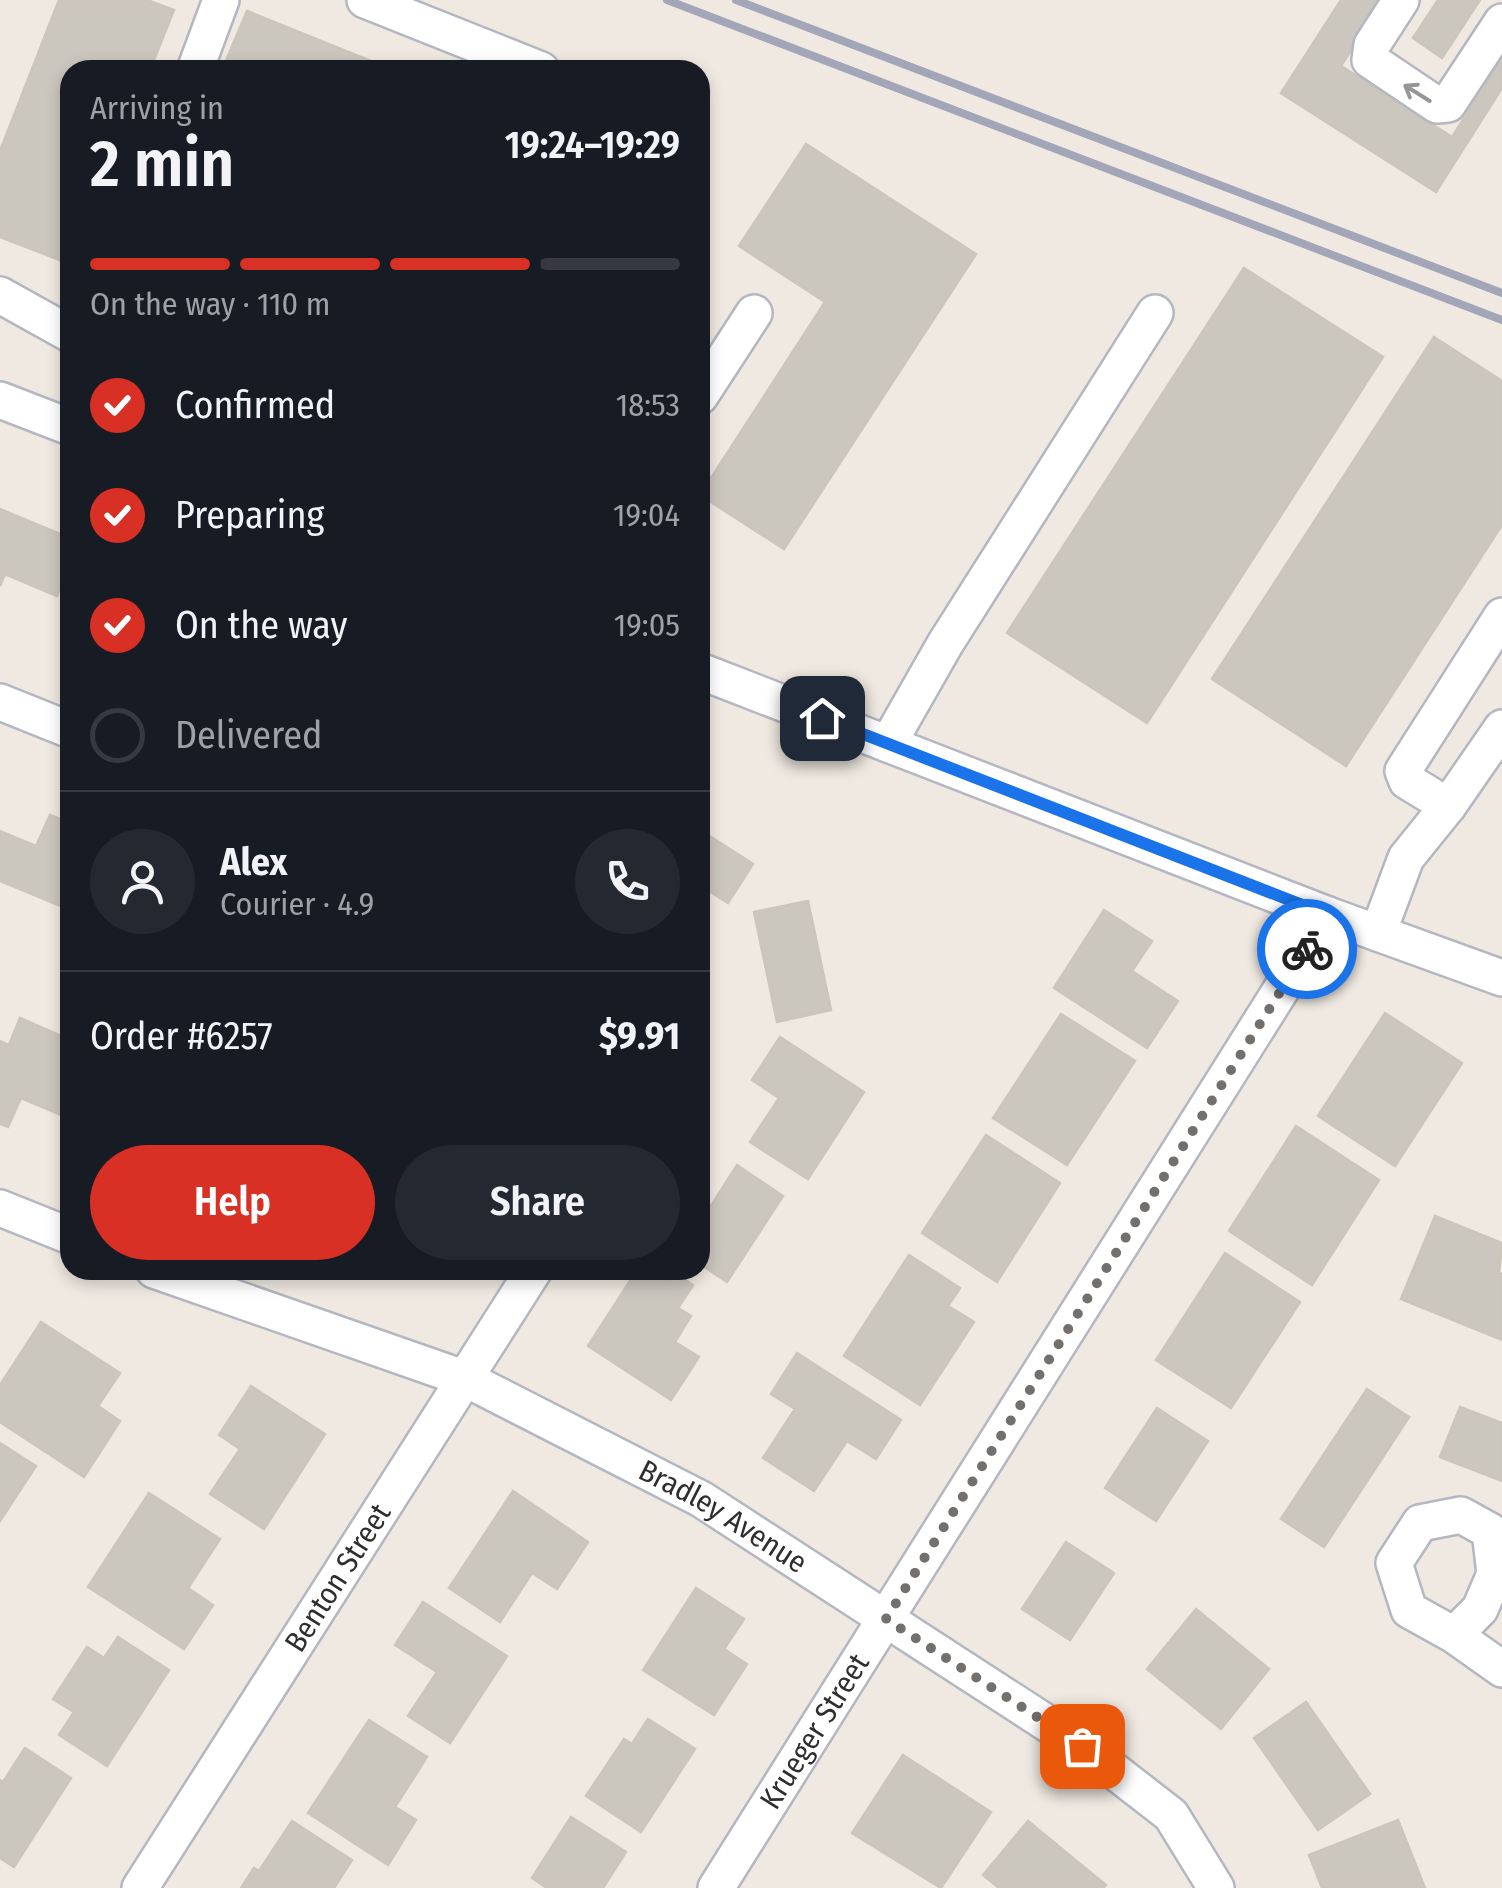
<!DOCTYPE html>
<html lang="en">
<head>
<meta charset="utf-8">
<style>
  body { margin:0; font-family:"Fira Sans Condensed",sans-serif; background:#242831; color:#f1f3f6; height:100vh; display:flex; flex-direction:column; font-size:38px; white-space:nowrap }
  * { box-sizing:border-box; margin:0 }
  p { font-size:32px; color:#9ea1a6 }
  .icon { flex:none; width:55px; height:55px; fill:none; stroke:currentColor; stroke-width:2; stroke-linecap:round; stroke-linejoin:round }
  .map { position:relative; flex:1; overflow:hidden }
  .details { position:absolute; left:60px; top:60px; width:650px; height:1220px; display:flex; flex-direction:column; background:#171b24; border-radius:30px; box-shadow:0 5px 15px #0003 }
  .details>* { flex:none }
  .pin { position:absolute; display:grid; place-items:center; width:85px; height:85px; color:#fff; margin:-42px; border-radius:20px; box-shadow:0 5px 15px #0006 }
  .courier { position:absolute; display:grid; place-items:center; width:100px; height:100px; margin:-50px; border:8px solid #1a73e8; border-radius:50%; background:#fff; color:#222; box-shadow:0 2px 12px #0007 }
  .head em { font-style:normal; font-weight:600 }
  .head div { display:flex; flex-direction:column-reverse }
  .head { display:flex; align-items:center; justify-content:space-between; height:170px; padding:0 30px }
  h1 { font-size:65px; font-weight:600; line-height:75px }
  .bar { display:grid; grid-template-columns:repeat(4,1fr); gap:15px 10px; align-content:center; height:120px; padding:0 30px }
  .bar i { height:12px; border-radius:8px; background:#363941 }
  .bar .on { background:#d93025 }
  .bar p { grid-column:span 4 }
  .line { display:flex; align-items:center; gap:25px; padding:0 30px; border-top:2px solid #363941 }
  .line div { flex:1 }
  .round { display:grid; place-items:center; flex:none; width:105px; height:105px; border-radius:52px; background:#242831 }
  ol { padding:0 30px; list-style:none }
  li { display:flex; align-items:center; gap:30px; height:110px }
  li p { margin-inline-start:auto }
  li .icon { padding:10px; border-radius:50%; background:#d93025; color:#fff; stroke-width:4 }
  li:last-child { color:#9ea1a6 }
  li i { width:55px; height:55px; border:5px solid #363941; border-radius:50% }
  .action { display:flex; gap:20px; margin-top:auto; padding:20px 30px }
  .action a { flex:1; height:115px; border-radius:60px; background:#d93025; color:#fff; font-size:40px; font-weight:600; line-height:115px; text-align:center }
  .action a+a { background:#242831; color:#f1f3f6 }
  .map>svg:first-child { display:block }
  .building { fill:#cbc7bf; stroke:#cbc5ba; stroke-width:2.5 }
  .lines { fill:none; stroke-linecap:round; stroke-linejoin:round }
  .minor-casing { stroke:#b4b7c1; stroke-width:40 }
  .minor { stroke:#fff; stroke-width:35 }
  .rail { stroke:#a3a6b8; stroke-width:8 }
  .oneway { stroke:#969696 }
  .done { stroke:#726f6d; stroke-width:10; stroke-dasharray:0 18 }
  .route { stroke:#1a73e8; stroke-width:12 }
  .labels { text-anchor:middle; stroke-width:10; stroke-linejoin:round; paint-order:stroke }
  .street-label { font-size:30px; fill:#2e2e2e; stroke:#fff }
</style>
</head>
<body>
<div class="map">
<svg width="1502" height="1888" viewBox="0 0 1502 1888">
  <rect width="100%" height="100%" fill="#efe9e1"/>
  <g class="building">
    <polygon points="59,0 147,0 174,10 150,70 70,70 70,264 0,237 0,151"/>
    <polygon points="1341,0 1383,0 1341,66 1452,137 1502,59 1502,88 1436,192 1281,93"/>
    <polygon points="1438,0 1480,0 1442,58 1413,38"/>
    <polygon points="247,11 393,70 222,70"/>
    <polygon points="806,144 976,254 784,549 700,495 825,302 739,246"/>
    <polygon points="1244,268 1383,357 1147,723 1007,633"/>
    <polygon points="1434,337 1502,381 1502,525 1346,766 1212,679"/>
    <polygon points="0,509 70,538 70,565 57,596 5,574 0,586"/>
    <polygon points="50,815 70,823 70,910 0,881 0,831 36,846"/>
    <polygon points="700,830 753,864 728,903 700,885"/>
    <polygon points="808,901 831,1010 777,1022 754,912"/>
    <polygon points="1104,910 1152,941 1132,971 1178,1001 1147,1048 1054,988"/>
    <polygon points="1385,1013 1462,1063 1395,1166 1318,1116"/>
    <polygon points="1061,1014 1135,1061 1067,1165 993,1118"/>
    <polygon points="20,1018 70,1040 62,1060 70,1064 68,1118 21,1098 8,1127 0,1124 0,1041 9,1045"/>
    <polygon points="780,1037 864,1092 808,1179 750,1142 779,1098 752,1080"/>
    <polygon points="1296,1126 1379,1180 1312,1285 1229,1231"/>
    <polygon points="986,1135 1060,1183 997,1282 922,1233"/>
    <polygon points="737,1165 783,1196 727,1282 700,1264 700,1203 709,1209"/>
    <polygon points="1435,1216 1502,1243 1499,1273 1502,1274 1502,1340 1401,1299"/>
    <polygon points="1225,1253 1300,1302 1231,1408 1156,1360"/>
    <polygon points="909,1255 960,1288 948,1306 974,1322 920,1405 844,1356"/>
    <polygon points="637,1270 670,1270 693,1285 678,1308 691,1316 675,1342 699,1357 671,1400 588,1346"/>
    <polygon points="41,1322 120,1373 98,1406 120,1421 84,1477 0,1422 0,1385"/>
    <polygon points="797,1353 901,1420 876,1459 847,1441 814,1491 763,1458 795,1409 771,1394"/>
    <polygon points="251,1386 325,1434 264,1529 210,1494 240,1449 219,1435"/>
    <polygon points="1367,1389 1409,1417 1324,1547 1281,1519"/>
    <polygon points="1460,1407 1502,1423 1502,1481 1440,1457"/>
    <polygon points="1157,1408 1208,1441 1156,1521 1105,1488"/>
    <polygon points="0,1443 36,1466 0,1521"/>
    <polygon points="513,1491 588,1542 557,1589 532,1573 500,1622 449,1588"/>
    <polygon points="149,1493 220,1539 188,1588 213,1605 184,1649 88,1587"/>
    <polygon points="1066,1542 1114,1573 1070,1640 1022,1609"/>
    <polygon points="696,1588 744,1619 724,1649 747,1664 714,1715 643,1670"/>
    <polygon points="423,1602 507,1656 450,1743 408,1716 437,1672 395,1645"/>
    <polygon points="1196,1609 1269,1669 1221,1729 1147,1669"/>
    <polygon points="118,1637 169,1670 107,1766 59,1735 74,1712 53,1699 87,1647 104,1658"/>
    <polygon points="1306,1702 1370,1794 1318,1830 1254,1738"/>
    <polygon points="648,1719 695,1749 641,1832 586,1796 624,1739 632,1744"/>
    <polygon points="369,1720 427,1757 395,1807 416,1820 388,1865 308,1813"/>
    <polygon points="25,1748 71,1778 14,1867 0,1858 0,1780 3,1782"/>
    <polygon points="903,1755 991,1812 941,1888 852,1833"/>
    <polygon points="571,1817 626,1852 603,1888 547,1888 532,1878"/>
    <polygon points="1398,1820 1425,1888 1322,1888 1309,1855"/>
    <polygon points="292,1821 352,1860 334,1888 241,1888 254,1868 259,1871"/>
    <polygon points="1028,1821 1106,1885 1103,1888 999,1888 983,1875"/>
  </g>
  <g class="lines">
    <defs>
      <g id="minor">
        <polyline points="365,0 541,70"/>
        <polyline points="1401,0 1372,45 1370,60 1437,105 1448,104 1502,22"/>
        <polyline points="195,70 221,0"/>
        <polyline points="0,295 70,334"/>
        <polyline points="700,396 754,313"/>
        <polyline points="0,400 70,427"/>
        <polyline points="700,671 1328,915 1502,978"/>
        <polyline points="0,702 70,730"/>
        <polyline points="888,744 945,644 1155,313"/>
        <polyline points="1448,806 1407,781 1403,771 1502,616"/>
        <polyline points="1378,933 1406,858 1448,806 1502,728"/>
        <polyline points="0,1208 70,1236"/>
        <path id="s1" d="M154,1270L466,1379L701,1499L1082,1746L1171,1815L1216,1888"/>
        <polyline points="1454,1635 1480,1609 1495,1574 1490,1531 1461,1515 1420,1523 1394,1563 1409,1610 1454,1635 1502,1669"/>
        <path id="s2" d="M140,1888L534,1270"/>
        <path id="s3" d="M716,1888L1328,915"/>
      </g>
    </defs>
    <use href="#minor" class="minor-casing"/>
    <use href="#minor" class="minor"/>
    <g class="rail">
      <polyline points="667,0 1502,320"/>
      <polyline points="736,0 1502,293"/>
    </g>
  </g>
  <defs><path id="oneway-shaft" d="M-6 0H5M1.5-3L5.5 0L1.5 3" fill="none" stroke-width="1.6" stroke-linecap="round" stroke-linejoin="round" transform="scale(2.5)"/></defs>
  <use class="oneway" href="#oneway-shaft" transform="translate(1417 93) rotate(-148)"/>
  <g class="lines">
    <polyline class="done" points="1082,1746 886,1619 1307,949"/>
    <polyline class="route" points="822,718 1328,915 1307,949"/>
  </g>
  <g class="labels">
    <g class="street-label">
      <text dy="10" stroke="none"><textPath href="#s1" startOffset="622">Bradley Avenue</textPath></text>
      <text dy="10" stroke="none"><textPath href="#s2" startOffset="368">Benton Street</textPath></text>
      <text dy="10" stroke="none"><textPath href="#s3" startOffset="185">Krueger Street</textPath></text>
    </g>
  </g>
</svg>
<div class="pin" style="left:1082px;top:1746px;background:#ea580c"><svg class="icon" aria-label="bag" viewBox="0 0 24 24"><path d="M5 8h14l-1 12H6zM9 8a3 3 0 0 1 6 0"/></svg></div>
<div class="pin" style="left:822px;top:718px;background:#1f2937"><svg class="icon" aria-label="home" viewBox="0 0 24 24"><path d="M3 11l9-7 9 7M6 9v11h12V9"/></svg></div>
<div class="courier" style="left:1307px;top:949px"><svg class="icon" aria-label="bike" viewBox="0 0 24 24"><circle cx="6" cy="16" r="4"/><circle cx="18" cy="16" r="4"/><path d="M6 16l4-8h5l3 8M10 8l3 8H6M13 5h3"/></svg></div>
<section class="details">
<div class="head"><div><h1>2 min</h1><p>Arriving in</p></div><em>19:24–19:29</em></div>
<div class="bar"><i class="on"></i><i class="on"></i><i class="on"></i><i></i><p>On the way · 110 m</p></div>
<ol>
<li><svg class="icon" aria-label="check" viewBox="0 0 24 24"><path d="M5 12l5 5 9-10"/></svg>Confirmed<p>18:53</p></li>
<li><svg class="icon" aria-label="check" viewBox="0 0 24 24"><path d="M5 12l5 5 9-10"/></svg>Preparing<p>19:04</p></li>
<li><svg class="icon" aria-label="check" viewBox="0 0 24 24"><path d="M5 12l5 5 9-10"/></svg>On the way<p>19:05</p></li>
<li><i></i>Delivered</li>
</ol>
<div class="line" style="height:180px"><a class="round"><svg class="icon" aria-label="person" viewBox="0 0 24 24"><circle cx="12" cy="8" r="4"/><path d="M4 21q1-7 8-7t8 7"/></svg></a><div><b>Alex</b><p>Courier · 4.9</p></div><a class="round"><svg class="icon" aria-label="phone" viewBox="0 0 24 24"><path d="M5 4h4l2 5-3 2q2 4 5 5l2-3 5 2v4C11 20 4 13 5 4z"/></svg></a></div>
<div class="line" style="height:130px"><div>Order #6257</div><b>$9.91</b></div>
<div class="action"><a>Help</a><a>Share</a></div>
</section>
</div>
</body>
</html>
